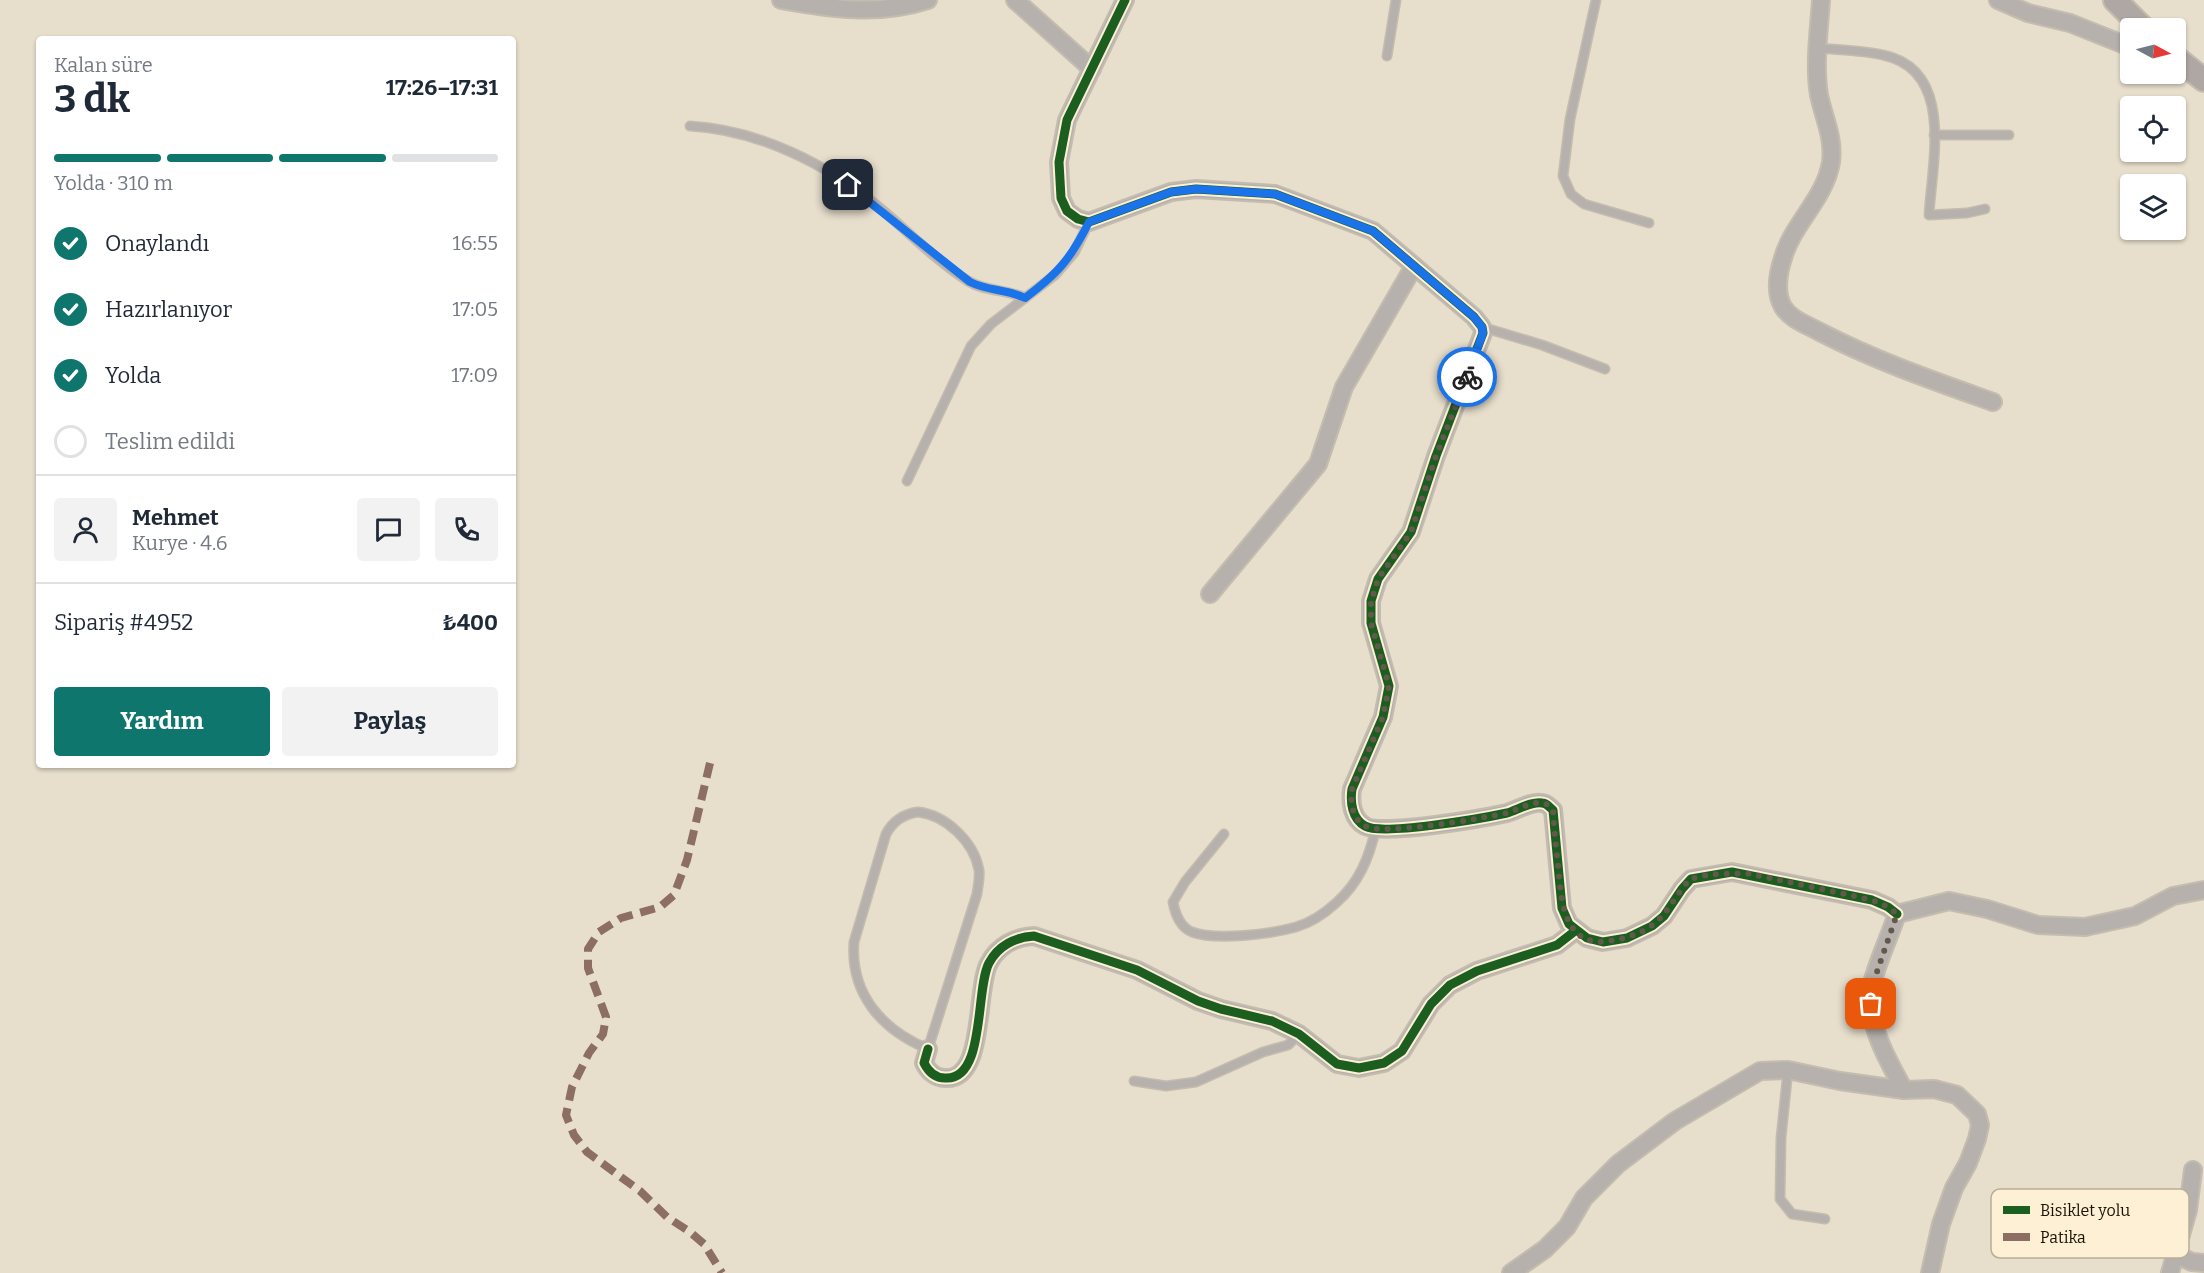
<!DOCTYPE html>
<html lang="tr">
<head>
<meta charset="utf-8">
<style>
  body { margin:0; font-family:Bitter,serif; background:#f2f2f3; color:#1f2937; height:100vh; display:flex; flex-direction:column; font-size:22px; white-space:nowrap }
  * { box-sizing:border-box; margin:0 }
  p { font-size:20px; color:#747a83 }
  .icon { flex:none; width:33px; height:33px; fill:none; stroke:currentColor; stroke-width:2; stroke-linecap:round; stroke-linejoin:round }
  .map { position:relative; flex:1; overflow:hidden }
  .details { position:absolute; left:36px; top:36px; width:480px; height:732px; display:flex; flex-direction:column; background:#fff; border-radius:6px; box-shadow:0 2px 4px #0004 }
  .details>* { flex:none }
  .needle { width:39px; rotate:97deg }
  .fabs { position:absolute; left:2120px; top:18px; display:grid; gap:12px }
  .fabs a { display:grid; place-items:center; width:66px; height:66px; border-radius:6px; background:#fff; box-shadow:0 2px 4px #0004; font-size:30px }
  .pin { position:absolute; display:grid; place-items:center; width:51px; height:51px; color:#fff; margin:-26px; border-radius:12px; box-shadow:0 3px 9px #0006 }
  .courier { position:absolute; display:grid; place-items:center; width:60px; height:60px; margin:-30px; border:4px solid #1a73e8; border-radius:50%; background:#fff; color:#222; box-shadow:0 2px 8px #0007 }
  .summary em { font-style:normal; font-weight:700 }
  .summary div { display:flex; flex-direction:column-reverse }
  .summary { display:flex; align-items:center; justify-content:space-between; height:102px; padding:0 18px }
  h1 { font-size:39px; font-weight:700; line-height:45px }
  .bar { display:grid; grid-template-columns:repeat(4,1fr); gap:9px 6px; align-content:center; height:72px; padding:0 18px }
  .bar i { height:8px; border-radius:4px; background:#e0e1e3 }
  .bar .current { background:#0f766e }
  .bar p { grid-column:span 4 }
  .line { display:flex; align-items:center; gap:15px; padding:0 18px; border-top:2px solid #e0e1e3 }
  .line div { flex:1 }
  .round { display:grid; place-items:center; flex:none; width:63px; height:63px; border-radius:6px; background:#f2f2f3 }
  ol { padding:0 18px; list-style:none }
  li { display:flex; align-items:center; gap:18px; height:66px }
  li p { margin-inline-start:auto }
  li .icon { padding:6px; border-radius:50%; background:#0f766e; color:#fff; stroke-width:4 }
  li:last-child { color:#747a83 }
  li i { width:33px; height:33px; border:3px solid #e0e1e3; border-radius:50% }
  .cta { display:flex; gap:12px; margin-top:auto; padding:12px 18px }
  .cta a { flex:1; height:69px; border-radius:6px; background:#0f766e; color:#fff; font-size:24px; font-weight:700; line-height:69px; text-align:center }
  .cta a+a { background:#f2f2f3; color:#1f2937 }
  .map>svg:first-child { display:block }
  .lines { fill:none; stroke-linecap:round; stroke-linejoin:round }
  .lane-casing { stroke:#c4bdaf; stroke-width:11 }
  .street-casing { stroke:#c4bdaf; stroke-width:20 }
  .secondary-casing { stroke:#c4bdaf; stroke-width:26 }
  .lane { stroke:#b7b1ad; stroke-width:8 }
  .street { stroke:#b7b1ad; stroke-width:16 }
  .secondary { stroke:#aea7a3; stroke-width:22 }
  .quiet { stroke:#8d6e63; stroke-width:8; stroke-dasharray:15 8; stroke-linecap:butt }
  .cycleway-casing { stroke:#fdf0d4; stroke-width:13 }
  .cycleway { stroke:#1b5e20; stroke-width:9 }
  .done { stroke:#615a4c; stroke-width:6; stroke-dasharray:0 10.8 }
  .route { stroke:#1a73e8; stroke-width:8 }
  .key { fill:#fdf0d4; stroke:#b9ae96; stroke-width:1.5 }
  .key-label { font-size:16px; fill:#191307 }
</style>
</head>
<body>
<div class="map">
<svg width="2204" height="1273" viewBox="0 0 2204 1273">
  <rect width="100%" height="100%" fill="#e7decc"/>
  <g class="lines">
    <defs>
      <g id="lane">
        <polyline points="1596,0 1570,119 1563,176 1571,194 1584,204 1649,223"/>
        <path d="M1818,48C1839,50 1862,50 1883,55C1955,70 1932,162 1929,215L1967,213L1985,209"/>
        <polyline points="1387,56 1396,0"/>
        <path d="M690,126C759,130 827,164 880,208C910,233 936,261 968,281C986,292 1007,289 1025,298"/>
        <polyline points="1934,135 2009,135"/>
        <polyline points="1482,327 1542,345 1605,369"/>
        <polyline points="907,481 971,346 991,324 1055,275 1074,253 1089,222"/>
        <path d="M918,812C946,815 974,842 979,870C980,878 978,886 977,894L928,1049C882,1030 850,994 854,942L886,834C893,821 903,814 918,812Z"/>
        <path d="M1224,834L1185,882L1173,902C1175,913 1180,927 1192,932C1216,941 1271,934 1296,927C1310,923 1325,913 1336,903C1359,883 1369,858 1376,828"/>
        <polyline points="1788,1070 1781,1138 1780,1199 1792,1214 1825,1219"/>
        <polyline points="1134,1081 1166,1086 1196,1082 1263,1052 1288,1045 1299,1034"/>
      </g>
      <g id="street">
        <path d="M781,0C830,9 879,16 928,0"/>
        <polyline points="1015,0 1092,69"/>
        <path d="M1125,0L1067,120L1059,162L1061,198L1067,211L1078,219L1089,222L1171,192L1196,189L1275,194L1373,231L1474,317L1482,327L1483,333L1436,456L1411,532L1378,579L1371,601V623L1389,686L1383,717L1352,789C1350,802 1352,819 1365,826C1382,836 1484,818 1507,813C1517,810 1532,801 1542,803C1547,803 1549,807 1553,810L1562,908L1569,924L1587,938L1603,942L1627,938L1652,926L1664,916L1682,889L1691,879L1732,872L1872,900L1888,907L1897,914"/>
        <path d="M1821,0C1819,31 1814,65 1819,95C1824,119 1834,137 1831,162C1825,199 1793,223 1783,258C1778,273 1775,293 1783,307C1791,320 1808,325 1820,332C1876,361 1934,381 1993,402"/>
        <polyline points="1998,0 2028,13 2070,23 2130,47"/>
        <polyline points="1210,594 1318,464 1344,387 1414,266"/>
        <path d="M928,1049L924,1063C928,1071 935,1078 945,1078C986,1081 975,989 989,963C998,946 1015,937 1034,936L1137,970L1198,1001L1221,1009L1272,1021L1299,1034L1337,1064L1359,1068L1384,1063L1402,1051L1431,1004L1450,985L1477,971L1557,945L1575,931"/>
        <path d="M1904,1090C1888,1061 1869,1028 1870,994C1871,977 1891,933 1897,914L1949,901L1987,909L2038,925L2085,927L2135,916L2173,896L2204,890"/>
        <polyline points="2176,1255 2192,1262 2204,1263"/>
        <polyline points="1511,1273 1545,1249 1567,1227 1584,1198 1618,1164 1675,1121 1760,1071 1788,1070 1840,1081 1904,1090 1934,1089 1957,1095 1977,1114 1980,1125 1977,1139 1968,1163 1954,1188 1941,1224 1930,1273"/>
        <polyline points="2170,1273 2188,1210 2193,1170"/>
      </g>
      <g id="secondary">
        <polyline points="2115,0 2143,28"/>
        <polyline points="2175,57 2204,80"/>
      </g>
    </defs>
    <use href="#lane" class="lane-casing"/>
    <use href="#street" class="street-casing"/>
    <use href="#secondary" class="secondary-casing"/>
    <use href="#lane" class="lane"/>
    <use href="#street" class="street"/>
    <use href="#secondary" class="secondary"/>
    <polyline class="quiet" points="710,763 687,860 674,895 660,907 621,918 599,932 588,949 588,968 606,1017 603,1034 589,1053 572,1087 566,1115 574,1135 587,1152 640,1191 667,1217 690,1232 704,1244 722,1273"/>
    <defs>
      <g id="cycleway">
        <path d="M1125,0L1067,120L1059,162L1061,198L1067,211L1078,219L1089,222L1171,192L1196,189L1275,194L1373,231L1474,317L1482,327L1483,333L1436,456L1411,532L1378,579L1371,601V623L1389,686L1383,717L1352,789C1350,802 1352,819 1365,826C1382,836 1484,818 1507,813C1517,810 1532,801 1542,803C1547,803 1549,807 1553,810L1562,908L1569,924L1587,938L1603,942L1627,938L1652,926L1664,916L1682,889L1691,879L1732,872L1872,900L1888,907L1897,914"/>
        <path d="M928,1049L924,1063C928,1071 935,1078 945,1078C986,1081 975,989 989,963C998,946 1015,937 1034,936L1137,970L1198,1001L1221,1009L1272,1021L1299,1034L1337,1064L1359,1068L1384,1063L1402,1051L1431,1004L1450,985L1477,971L1557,945L1575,931"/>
      </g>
    </defs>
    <use href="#cycleway" class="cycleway-casing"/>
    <use href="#cycleway" class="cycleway"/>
  </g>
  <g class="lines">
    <path class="done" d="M1467,377L1436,456L1411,532L1378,579L1371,602V623L1389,686L1383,717L1352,789C1350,802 1352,819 1365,826C1382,836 1484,818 1507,813C1517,810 1532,801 1542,803C1547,803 1550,807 1553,810C1554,829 1556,847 1558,865C1561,896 1562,948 1608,941C1624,939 1641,934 1654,924C1668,914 1683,882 1692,879C1706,873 1736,873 1751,874L1872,900L1888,907L1897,914L1870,992L1871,1004"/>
    <path class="route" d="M848,185L970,282C988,291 1007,289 1025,298C1058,273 1070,260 1089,222L1171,192L1196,189L1275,194L1373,231L1474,317L1482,327L1483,333L1467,377"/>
  </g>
  <rect x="1991" y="1189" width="198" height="69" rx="9" class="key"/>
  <rect x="2003" y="1206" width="27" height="8" fill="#1b5e20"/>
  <rect x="2003" y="1233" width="27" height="8" fill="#8d6e63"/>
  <g class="key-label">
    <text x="2040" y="1216">Bisiklet yolu</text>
    <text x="2040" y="1243">Patika</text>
  </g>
</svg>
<div class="fabs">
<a><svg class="needle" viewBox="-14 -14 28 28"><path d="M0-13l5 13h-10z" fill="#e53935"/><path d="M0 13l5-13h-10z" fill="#747a83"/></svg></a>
<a><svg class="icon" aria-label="locate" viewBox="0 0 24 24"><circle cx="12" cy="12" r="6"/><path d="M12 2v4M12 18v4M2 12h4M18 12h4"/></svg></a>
<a><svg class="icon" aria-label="layers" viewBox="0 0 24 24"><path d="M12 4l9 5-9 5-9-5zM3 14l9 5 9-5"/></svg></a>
</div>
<div class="pin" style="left:1871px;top:1004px;background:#ea580c"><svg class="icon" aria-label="bag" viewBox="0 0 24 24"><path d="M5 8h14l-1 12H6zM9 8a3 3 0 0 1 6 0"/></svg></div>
<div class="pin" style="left:848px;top:185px;background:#1f2937"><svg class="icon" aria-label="home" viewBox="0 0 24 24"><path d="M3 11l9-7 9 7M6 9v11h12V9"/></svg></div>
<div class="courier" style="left:1467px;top:377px"><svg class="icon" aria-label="bike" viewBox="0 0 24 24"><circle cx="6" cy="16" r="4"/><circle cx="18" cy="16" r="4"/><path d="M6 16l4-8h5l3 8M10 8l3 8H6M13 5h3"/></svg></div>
<section class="details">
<div class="summary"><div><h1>3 dk</h1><p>Kalan süre</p></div><em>17:26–17:31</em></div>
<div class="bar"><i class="current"></i><i class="current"></i><i class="current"></i><i></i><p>Yolda · 310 m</p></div>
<ol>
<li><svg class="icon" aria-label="check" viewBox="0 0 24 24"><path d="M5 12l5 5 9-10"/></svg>Onaylandı<p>16:55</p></li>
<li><svg class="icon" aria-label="check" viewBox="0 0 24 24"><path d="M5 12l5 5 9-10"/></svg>Hazırlanıyor<p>17:05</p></li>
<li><svg class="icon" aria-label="check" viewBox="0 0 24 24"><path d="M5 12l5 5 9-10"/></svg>Yolda<p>17:09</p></li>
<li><i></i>Teslim edildi</li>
</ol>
<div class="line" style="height:108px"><a class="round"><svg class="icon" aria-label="person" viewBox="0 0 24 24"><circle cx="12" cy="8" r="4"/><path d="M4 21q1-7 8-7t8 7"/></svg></a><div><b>Mehmet</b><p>Kurye · 4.6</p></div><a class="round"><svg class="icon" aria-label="chat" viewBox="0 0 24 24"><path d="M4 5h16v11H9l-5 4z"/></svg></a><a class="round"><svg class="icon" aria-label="phone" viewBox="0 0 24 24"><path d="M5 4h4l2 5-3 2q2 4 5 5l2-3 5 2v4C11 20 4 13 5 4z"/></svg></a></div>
<div class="line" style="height:78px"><div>Sipariş #4952</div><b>₺400</b></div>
<div class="cta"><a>Yardım</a><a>Paylaş</a></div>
</section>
</div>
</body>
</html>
